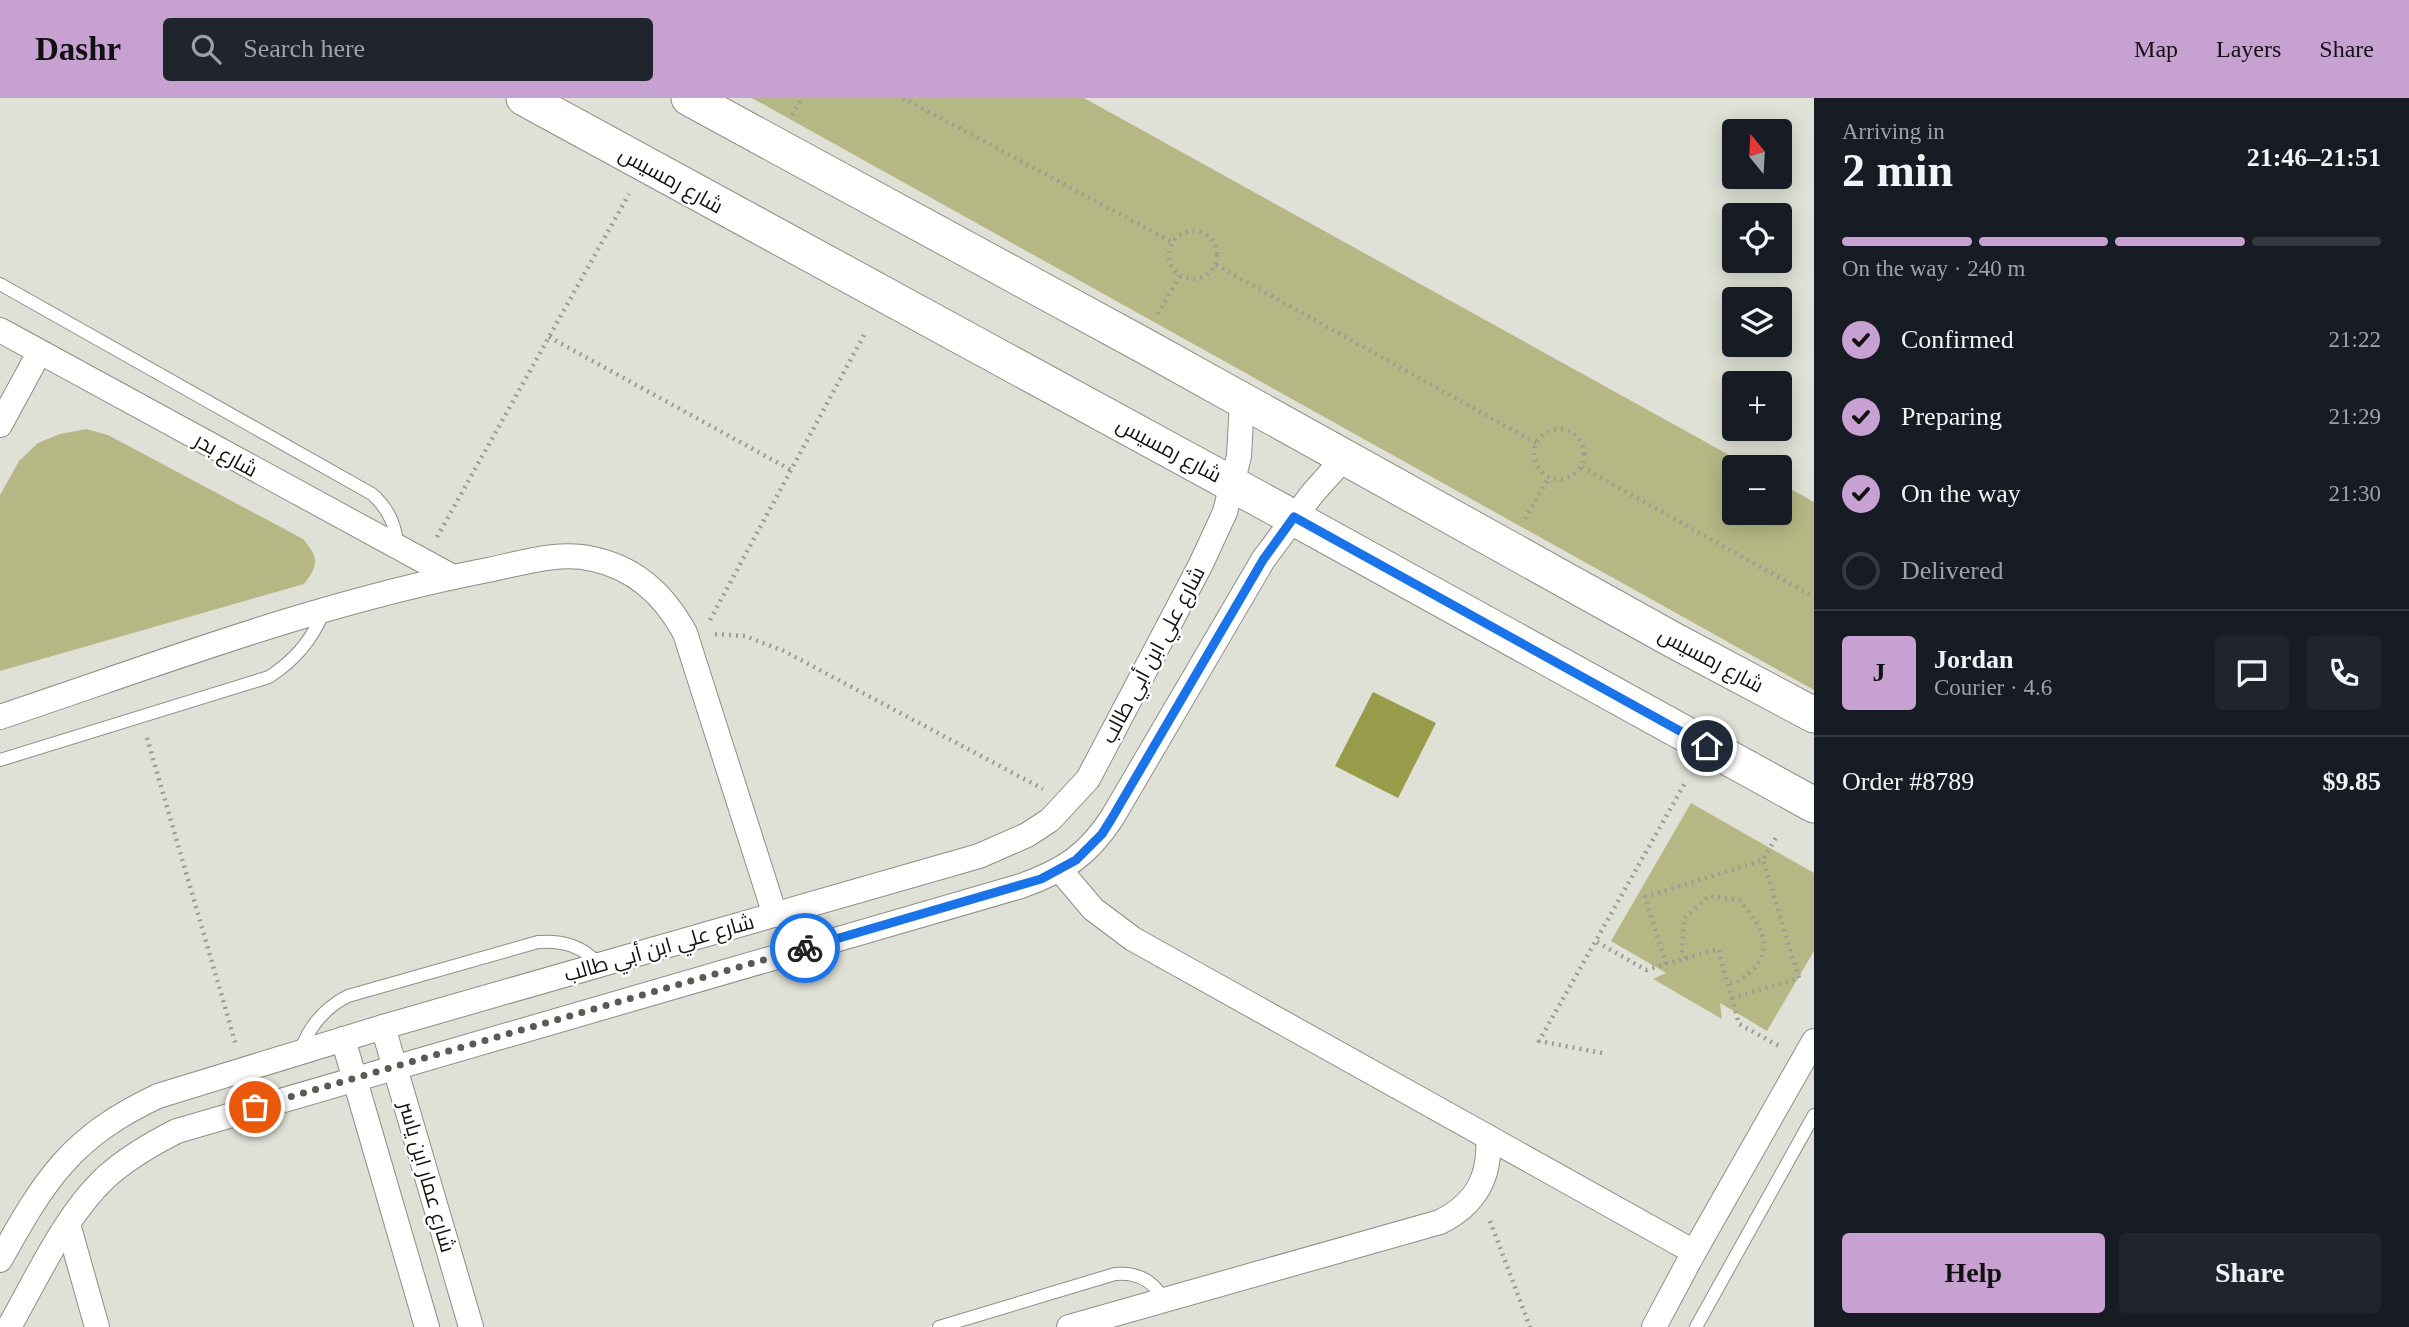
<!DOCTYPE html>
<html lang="en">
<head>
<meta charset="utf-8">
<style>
  body { margin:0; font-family:"Times New Roman",Cairo,serif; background:#20242c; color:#f1f3f6; height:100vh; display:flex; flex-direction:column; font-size:26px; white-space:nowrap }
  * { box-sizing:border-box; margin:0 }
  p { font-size:23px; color:#9ea1a6 }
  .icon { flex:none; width:38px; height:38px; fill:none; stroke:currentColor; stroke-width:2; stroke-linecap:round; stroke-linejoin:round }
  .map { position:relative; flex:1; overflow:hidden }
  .drawer { display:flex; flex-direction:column; background:#171b24; width:595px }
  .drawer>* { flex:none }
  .needle { width:46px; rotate:342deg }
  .tools { position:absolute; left:1722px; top:21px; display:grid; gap:14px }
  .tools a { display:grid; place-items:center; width:70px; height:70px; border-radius:7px; background:#171b24; box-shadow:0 4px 18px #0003; font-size:35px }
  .pin { position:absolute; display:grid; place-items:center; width:60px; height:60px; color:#fff; margin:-30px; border:4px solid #fff; border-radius:50%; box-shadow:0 2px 7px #0007 }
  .courier { position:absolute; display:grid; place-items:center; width:70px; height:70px; margin:-35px; border:5px solid #1a73e8; border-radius:50%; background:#fff; color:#222; box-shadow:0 2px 9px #0007 }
  .summary em { font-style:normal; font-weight:800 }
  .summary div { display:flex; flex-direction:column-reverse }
  .summary { display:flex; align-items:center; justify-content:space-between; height:119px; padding:0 28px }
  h1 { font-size:46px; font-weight:800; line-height:52px }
  .bar { display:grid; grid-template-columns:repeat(4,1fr); gap:10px 7px; align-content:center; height:84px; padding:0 28px }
  .bar i { height:9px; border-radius:5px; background:#363941 }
  .bar .on { background:#c8a1d3 }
  .bar p { grid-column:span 4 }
  .line { display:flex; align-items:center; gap:18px; padding:0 28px; border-top:2px solid #363941 }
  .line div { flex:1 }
  .round { display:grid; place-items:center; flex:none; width:74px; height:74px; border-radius:7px; background:#20242c }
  ol { padding:0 28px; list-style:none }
  li { display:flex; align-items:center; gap:21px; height:77px }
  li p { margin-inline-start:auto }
  li .icon { padding:7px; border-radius:50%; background:#c8a1d3; color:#111; stroke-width:4 }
  li:last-child { color:#9ea1a6 }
  li i { width:38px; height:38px; border:4px solid #363941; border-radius:50% }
  .cta { display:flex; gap:14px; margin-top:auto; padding:14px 28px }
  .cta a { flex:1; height:80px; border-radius:7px; background:#c8a1d3; color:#111; font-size:28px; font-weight:800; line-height:80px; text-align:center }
  .cta a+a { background:#20242c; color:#f1f3f6 }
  header { display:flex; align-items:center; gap:42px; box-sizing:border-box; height:98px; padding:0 35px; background:#c8a1d3; color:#111 }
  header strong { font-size:33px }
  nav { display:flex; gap:38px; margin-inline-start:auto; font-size:24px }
  .search { width:490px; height:63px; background:#20242c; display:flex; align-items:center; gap:18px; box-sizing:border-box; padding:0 24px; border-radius:7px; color:#9ea1a6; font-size:26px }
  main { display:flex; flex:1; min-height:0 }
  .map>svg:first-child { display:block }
  .green { fill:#b5b885 }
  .water { fill:#989b49 }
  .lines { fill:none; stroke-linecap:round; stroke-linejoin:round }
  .lane-casing { stroke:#8e8f84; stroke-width:14 }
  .street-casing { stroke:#8e8f84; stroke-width:26 }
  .secondary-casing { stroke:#8e8f84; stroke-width:37 }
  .path { stroke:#9b9c94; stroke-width:4.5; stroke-dasharray:2 5; stroke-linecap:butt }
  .lane { stroke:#fff; stroke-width:12 }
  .street { stroke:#fff; stroke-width:24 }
  .secondary { stroke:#fff; stroke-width:35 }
  .done { stroke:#595a54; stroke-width:7; stroke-dasharray:0 12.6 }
  .route { stroke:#1a73e8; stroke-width:9 }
  .labels { text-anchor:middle; stroke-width:5; stroke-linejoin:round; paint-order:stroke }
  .street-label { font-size:21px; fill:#11120e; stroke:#fff }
</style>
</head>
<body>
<header>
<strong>Dashr</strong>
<div class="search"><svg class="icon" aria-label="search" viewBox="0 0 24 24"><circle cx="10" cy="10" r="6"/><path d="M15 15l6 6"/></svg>Search here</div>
<nav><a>Map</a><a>Layers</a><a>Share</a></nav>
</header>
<main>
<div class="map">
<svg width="1814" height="1229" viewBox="0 0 1814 1229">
  <rect width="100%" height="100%" fill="#e0e1d6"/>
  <g class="green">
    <polygon points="752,0 1084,0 1751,369 1734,369 1734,415 1780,415 1780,385 1814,404 1814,592"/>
    <path d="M86,331L108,337L303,441C319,460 319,467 304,486L0,573V397L19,363L38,345L60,336Z"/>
    <polygon points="1691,705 1814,775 1814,853 1767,933 1720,905 1722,921 1653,881 1666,875 1611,843"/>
  </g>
  <polygon class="water" points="1373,594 1436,625 1398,700 1335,668"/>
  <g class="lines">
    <defs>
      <g id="lane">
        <path d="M0,186L372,396C388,410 396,427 397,447"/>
        <path d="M0,662L269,579C295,562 312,542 324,513"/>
        <path d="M300,954C309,928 324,910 348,898L538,844C563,842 582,848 600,867"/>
        <path d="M939,1229L1115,1176C1137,1174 1153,1182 1164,1202"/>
        <polyline points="1696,1229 1814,1017"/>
      </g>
      <g id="street">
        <polyline points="0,232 453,479"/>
        <polyline points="0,327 39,255"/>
        <path d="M0,619C161,565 321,504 488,472C522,465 559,453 593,461C636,470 665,498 685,535L775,817"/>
        <polyline points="1060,772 1093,811 1133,841 1694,1154"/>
        <polyline points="383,929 471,1229"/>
        <polyline points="343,941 427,1229"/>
        <polyline points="68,1126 97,1229"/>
        <path d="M0,1162C45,1081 71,1039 158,998L383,929L979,758L1027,737L1050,722L1088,681L1201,466L1225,414L1239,358L1242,302"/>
        <path d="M9,1229C37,1180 64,1119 105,1080C127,1060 151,1046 177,1033L1021,788C1063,773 1087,758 1112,720L1263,462L1312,396L1345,359"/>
        <path d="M1069,1229L1440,1124C1476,1106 1491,1079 1488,1039"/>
        <polyline points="1654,1229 1694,1154 1814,943"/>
      </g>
      <g id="secondary">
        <polyline points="524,0 1294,420 1814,707"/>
        <polyline points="689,0 1141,246 1675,543 1814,617"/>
      </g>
    </defs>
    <use href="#lane" class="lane-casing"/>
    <use href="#street" class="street-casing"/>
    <use href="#secondary" class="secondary-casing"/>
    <g class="path">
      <polyline points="903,0 1172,144"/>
      <polyline points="792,17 802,0"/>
      <circle cx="1193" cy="157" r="24"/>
      <polyline points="1216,167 1536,345"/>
      <polyline points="1158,216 1180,178"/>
      <polyline points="549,239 791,372"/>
      <circle cx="1559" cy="356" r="25"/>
      <polyline points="1582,369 1814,499"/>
      <polyline points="1525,421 1549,379"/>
      <polyline points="437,439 629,96"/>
      <polyline points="710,522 864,237"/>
      <polyline points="715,536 745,538 784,553 1043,691"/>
      <polyline points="147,640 236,947"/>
      <polyline points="1597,844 1646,872 1718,851 1739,926 1779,948"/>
      <path d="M1686,860L1682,855L1684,820L1709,798L1739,802C1753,819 1772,839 1760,862C1756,871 1743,879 1736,885H1728"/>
      <polyline points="1666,866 1645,799 1763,762 1778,736"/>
      <polyline points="1732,900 1799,880 1763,762"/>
      <polyline points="1602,955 1539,943 1685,685"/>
      <polyline points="1490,1123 1530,1229"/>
    </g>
    <use href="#lane" class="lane"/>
    <use href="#street" class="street"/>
    <use href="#secondary" class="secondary"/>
  </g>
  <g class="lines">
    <polyline class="done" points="255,1009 805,850"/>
    <polyline class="route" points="805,850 1041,781 1076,762 1102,736 1112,720 1263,462 1294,419 1707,648"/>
  </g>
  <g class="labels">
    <g class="street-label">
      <text transform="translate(671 82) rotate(29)" y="7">شارع رمسيس</text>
      <text transform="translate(1169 352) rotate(28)" y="7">شارع رمسيس</text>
      <text transform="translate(226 357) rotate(29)" y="7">شارع بدر</text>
      <text transform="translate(1153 557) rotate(-62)" y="7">شارع علي ابن أبي طالب</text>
      <text transform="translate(1711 562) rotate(28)" y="7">شارع رمسيس</text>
      <text transform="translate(659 850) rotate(-16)" y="7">شارع علي ابن أبي طالب</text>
      <text transform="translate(427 1079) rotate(74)" y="7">شارع عمار ابن ياسر</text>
    </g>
  </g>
</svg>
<div class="tools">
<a><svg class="needle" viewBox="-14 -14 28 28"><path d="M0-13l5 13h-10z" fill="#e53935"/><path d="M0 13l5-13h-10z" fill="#9ea1a6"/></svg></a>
<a><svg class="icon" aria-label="locate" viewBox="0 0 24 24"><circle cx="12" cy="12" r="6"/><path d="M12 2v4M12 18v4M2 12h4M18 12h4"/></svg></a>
<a><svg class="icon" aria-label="layers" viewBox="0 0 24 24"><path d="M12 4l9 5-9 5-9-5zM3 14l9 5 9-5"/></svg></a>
<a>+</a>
<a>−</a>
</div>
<div class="pin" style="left:255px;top:1009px;background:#ea580c"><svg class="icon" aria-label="bag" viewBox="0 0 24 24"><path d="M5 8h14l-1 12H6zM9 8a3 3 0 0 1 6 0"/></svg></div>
<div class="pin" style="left:1707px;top:648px;background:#1f2937"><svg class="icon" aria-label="home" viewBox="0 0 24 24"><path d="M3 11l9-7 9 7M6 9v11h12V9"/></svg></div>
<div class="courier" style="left:805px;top:850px"><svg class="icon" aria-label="bike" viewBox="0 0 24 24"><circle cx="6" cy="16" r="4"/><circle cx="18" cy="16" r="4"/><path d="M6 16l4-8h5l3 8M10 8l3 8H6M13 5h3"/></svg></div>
</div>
<section class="drawer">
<div class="summary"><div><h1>2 min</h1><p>Arriving in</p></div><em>21:46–21:51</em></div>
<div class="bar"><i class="on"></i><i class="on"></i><i class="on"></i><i></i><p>On the way · 240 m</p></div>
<ol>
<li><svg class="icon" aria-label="check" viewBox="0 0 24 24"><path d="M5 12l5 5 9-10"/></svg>Confirmed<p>21:22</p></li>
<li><svg class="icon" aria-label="check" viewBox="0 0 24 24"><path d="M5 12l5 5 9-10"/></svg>Preparing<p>21:29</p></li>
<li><svg class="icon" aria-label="check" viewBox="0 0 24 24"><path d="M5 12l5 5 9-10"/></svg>On the way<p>21:30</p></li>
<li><i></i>Delivered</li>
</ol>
<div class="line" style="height:126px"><b class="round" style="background:#c8a1d3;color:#111">J</b><div><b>Jordan</b><p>Courier · 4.6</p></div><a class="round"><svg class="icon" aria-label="chat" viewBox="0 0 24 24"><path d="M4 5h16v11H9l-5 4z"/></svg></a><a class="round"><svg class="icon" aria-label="phone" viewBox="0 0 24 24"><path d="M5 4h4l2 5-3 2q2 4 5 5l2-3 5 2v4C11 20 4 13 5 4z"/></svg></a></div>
<div class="line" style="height:91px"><div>Order #8789</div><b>$9.85</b></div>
<div class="cta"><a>Help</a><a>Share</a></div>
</section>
</main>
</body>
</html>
